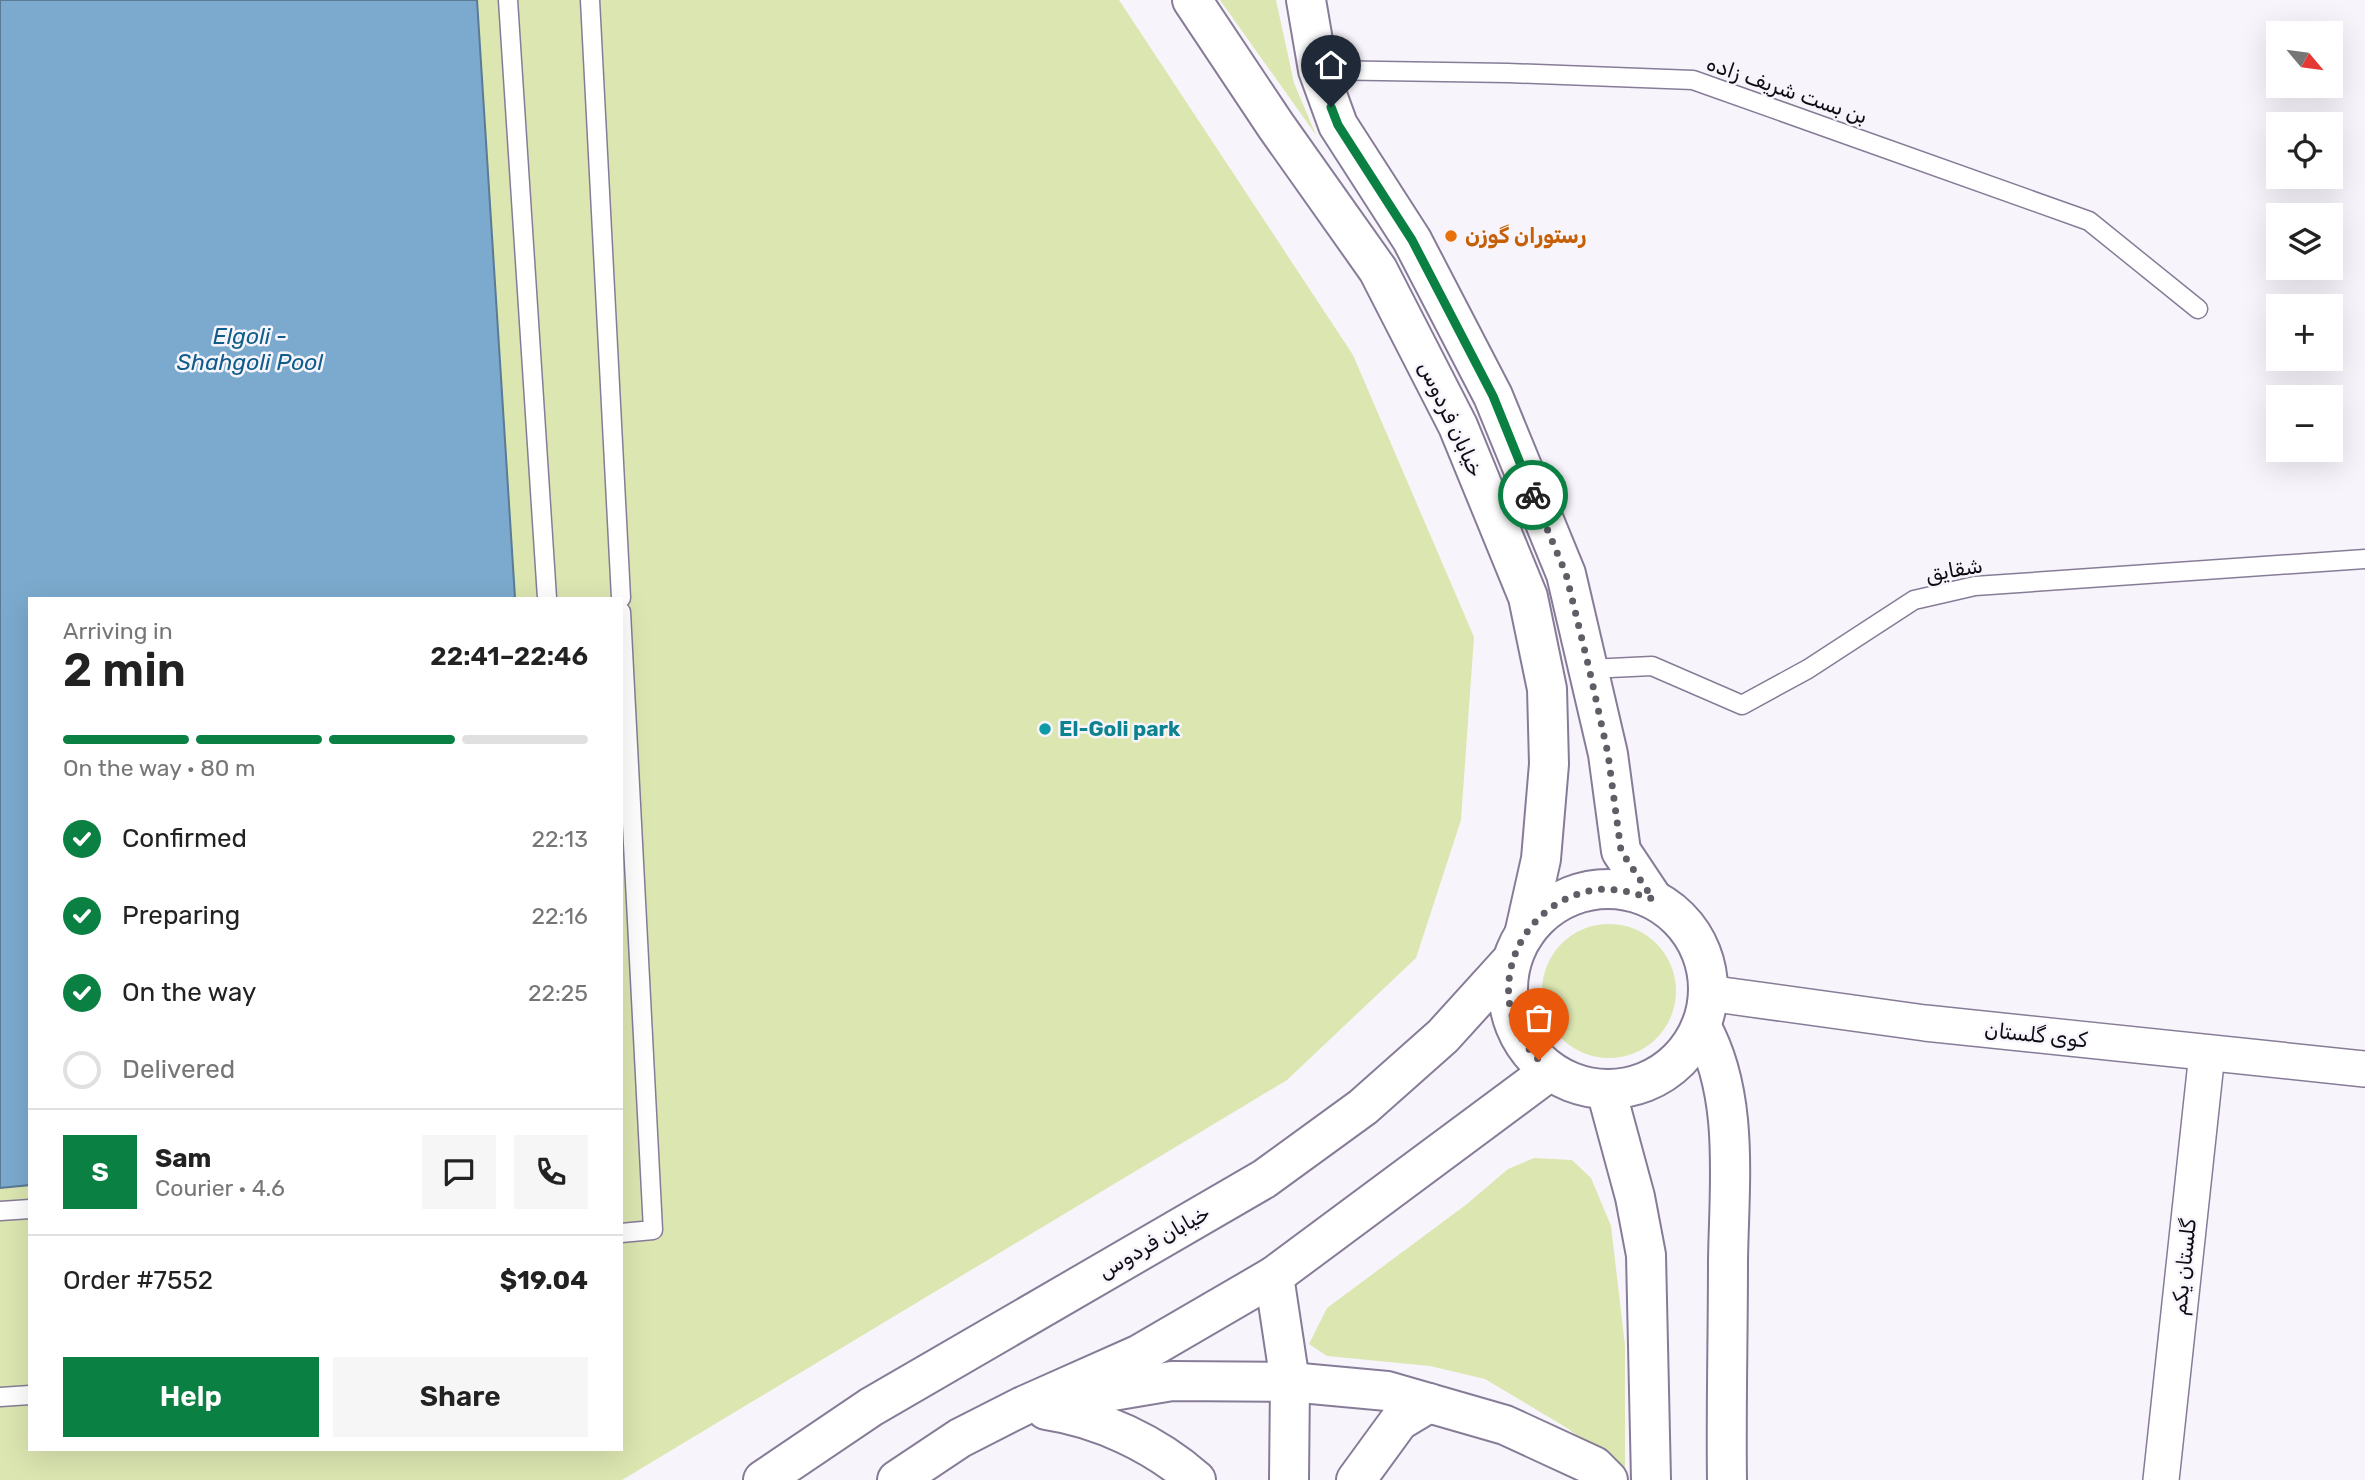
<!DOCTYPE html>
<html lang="en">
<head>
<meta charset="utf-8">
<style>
  body { margin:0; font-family:Rubik,Cairo,sans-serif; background:#f6f6f6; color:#222; height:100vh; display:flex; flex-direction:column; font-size:26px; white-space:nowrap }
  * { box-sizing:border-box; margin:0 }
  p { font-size:23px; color:#767676 }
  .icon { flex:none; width:38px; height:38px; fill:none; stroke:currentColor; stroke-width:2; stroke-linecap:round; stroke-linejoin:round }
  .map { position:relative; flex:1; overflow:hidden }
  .panel { position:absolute; left:28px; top:597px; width:595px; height:854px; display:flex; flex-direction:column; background:#fff; border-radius:0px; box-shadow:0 7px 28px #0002 }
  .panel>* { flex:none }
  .needle { width:46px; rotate:119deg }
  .controls { position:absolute; left:2266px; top:21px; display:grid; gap:14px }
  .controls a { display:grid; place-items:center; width:77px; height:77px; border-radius:0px; background:#fff; box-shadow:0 7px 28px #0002; font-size:35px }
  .pin { position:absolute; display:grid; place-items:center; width:60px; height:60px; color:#fff; margin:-72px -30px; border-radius:50% 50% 50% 0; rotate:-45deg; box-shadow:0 0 7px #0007 }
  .pin .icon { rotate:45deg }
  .courier { position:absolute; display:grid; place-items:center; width:70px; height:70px; margin:-35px; border:5px solid #0b8043; border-radius:50%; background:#fff; color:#222; box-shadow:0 2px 9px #0007 }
  .headline em { font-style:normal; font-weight:600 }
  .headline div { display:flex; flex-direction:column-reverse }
  .headline { display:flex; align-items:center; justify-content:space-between; height:119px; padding:0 35px }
  h1 { font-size:46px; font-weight:600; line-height:52px }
  .bar { display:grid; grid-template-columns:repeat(4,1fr); gap:10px 7px; align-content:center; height:84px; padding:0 35px }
  .bar i { height:9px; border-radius:5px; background:#e0e0e0 }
  .bar .active { background:#0b8043 }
  .bar p { grid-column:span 4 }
  .line { display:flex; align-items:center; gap:18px; padding:0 35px; border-top:2px solid #e0e0e0 }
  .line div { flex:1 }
  .round { display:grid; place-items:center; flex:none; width:74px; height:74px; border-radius:0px; background:#f6f6f6 }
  ol { padding:0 35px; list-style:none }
  li { display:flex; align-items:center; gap:21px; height:77px }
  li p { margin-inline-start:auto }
  li .icon { padding:7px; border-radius:50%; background:#0b8043; color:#fff; stroke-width:4 }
  li:last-child { color:#767676 }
  li i { width:38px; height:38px; border:4px solid #e0e0e0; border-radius:50% }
  .action { display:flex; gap:14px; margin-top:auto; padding:14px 35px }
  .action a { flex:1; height:80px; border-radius:0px; background:#0b8043; color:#fff; font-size:28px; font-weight:600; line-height:80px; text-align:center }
  .action a+a { background:#f6f6f6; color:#222 }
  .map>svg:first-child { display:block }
  .green { fill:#dce6b1; fill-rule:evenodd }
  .water { fill:#7baace; stroke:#5b7a96; stroke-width:2 }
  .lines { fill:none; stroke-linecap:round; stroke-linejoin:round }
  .service-casing { stroke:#877c97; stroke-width:21 }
  .minor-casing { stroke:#877c97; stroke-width:38 }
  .tertiary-casing { stroke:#877c97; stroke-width:42 }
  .secondary-casing { stroke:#877c97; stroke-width:42 }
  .service { stroke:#fff; stroke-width:18 }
  .minor { stroke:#fff; stroke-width:35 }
  .tertiary { stroke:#fff; stroke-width:38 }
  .secondary { stroke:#fff; stroke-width:38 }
  .done { stroke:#605d66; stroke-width:7; stroke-dasharray:0 12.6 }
  .route { stroke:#0b8043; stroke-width:9 }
  .food-dot { fill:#e8710a; stroke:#f7f5fb; stroke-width:2.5 }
  .culture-dot { fill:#0f9aa8; stroke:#f7f5fb; stroke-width:2.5 }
  .labels { text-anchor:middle; stroke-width:5; stroke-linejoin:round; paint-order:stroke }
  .street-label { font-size:21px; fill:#0f0b15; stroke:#f7f5fb }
  .food-label { font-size:21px; font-weight:bold; fill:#c56008; stroke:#f7f5fb; text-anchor:start }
  .culture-label { font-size:21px; font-weight:bold; fill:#0d838f; stroke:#f7f5fb; text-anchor:start }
  .water-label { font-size:23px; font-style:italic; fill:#0e5d8b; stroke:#f7f5fb }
</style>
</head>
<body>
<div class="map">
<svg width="2365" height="1480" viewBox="0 0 2365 1480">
  <rect width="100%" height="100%" fill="#f7f5fb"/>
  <g class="green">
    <path d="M0,0H1119L1353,355L1474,637L1461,820L1416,958L1287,1080L622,1480H0ZM30,598H621V1449H30Z"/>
    <polygon points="1220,0 1276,0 1294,83 1316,135"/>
    <circle cx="1609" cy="991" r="67"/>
    <polygon points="1534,1158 1572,1160 1591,1178 1611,1226 1625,1345 1625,1472 1567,1428 1485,1379 1430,1366 1327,1356 1309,1344 1327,1308 1467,1204 1508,1169"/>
  </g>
  <polygon class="water" points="0,0 477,0 515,598 30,598 30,1185 0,1188"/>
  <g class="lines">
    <defs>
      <g id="service">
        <polyline points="508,0 547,598"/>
        <polyline points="590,0 621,598"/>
        <polyline points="1318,70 1508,73 1693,80 2089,221 2198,309"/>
        <polyline points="621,612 653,1230 621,1233"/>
        <polyline points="1589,669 1652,666 1742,705 1808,669 1914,600 1975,586 2365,559"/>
        <polyline points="0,1211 30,1209"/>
        <polyline points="0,1397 30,1395"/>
      </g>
      <g id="minor">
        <polyline points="1708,993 1925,1023 2365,1069"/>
        <polyline points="2161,1480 2207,1053"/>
      </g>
      <polyline id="tertiary" points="1274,1276 1290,1382 1289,1480"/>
      <g id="secondary">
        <polyline points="1192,0 1276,126 1378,270 1458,426 1528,597 1547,689 1549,764 1541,859 1524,935"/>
        <polyline points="1306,0 1318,70 1338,125 1412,240 1493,396 1566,574 1608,754 1621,851 1653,899"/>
        <circle cx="1608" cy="989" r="100"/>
        <path d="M1701,1026C1740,1095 1729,1185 1728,1261C1728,1334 1726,1407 1727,1480"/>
        <polyline points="1606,1090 1635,1197 1646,1255 1651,1480"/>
        <polyline points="1077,1397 1172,1381 1290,1382 1387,1391 1505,1425 1594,1466 1608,1480"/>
        <path d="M1046,1410C1100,1418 1155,1444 1196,1480"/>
        <polyline points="763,1480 871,1407 1264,1179 1363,1107 1443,1036 1511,961"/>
        <polyline points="897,1480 960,1438 1023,1406 1140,1354 1274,1276 1550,1071"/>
        <polyline points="1356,1480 1399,1421 1429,1403"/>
      </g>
    </defs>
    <use href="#service" class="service-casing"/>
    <use href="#minor" class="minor-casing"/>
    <use href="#tertiary" class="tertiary-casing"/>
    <use href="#secondary" class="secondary-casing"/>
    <use href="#service" class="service"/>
    <use href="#minor" class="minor"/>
    <use href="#tertiary" class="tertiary"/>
    <use href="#secondary" class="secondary"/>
  </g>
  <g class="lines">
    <path class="done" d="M1533,495L1566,574L1589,668L1608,754L1621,851L1653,899C1634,893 1615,887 1594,890C1513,904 1479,1002 1539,1060"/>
    <polyline class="route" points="1331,107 1338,125 1412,240 1493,396 1533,495"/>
  </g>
  <circle class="food-dot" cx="1451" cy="236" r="7"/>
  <circle class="culture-dot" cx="1045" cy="729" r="7"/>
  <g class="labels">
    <g class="street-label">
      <text transform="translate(1787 90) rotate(19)" y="7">بن بست شریف زاده</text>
      <text transform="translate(1451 419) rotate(65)" y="7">خیابان فردوس</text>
      <text transform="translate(1954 570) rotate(-10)" y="7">شقایق</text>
      <text transform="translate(2036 1035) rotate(6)" y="7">کوی گلستان</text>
      <text transform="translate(1154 1242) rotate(-30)" y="7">خیابان فردوس</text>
      <text transform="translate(2184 1267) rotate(-84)" y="7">گلستان یکم</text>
    </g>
    <g class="food-label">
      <text x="1465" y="243">رستوران گوزن</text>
    </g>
    <g class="culture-label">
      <text x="1059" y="736">El-Goli park</text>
    </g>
    <g class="water-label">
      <text x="250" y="344">Elgoli -<tspan x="250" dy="26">Shahgoli Pool</tspan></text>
    </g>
  </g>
</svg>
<div class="controls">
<a><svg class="needle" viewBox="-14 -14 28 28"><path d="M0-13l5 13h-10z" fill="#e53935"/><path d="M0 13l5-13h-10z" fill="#767676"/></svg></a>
<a><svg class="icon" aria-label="locate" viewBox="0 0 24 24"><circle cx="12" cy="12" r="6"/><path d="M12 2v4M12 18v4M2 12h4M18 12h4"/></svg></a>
<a><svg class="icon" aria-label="layers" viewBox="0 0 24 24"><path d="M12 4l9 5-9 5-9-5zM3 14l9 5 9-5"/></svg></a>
<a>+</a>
<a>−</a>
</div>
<div class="pin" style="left:1539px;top:1060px;background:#ea580c"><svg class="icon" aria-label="bag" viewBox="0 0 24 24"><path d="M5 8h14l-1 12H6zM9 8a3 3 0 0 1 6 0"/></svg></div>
<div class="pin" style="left:1331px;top:107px;background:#1f2937"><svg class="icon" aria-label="home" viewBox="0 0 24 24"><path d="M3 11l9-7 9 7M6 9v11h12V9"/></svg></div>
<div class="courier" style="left:1533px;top:495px"><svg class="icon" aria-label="bike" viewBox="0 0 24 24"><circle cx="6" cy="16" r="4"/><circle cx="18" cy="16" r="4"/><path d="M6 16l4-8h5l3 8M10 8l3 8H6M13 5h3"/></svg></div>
<section class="panel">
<div class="headline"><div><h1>2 min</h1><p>Arriving in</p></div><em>22:41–22:46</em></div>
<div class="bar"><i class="active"></i><i class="active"></i><i class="active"></i><i></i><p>On the way · 80 m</p></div>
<ol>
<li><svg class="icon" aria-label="check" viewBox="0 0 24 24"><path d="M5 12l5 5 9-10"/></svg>Confirmed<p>22:13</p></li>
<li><svg class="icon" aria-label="check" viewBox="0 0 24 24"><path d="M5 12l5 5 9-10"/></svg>Preparing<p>22:16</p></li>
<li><svg class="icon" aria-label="check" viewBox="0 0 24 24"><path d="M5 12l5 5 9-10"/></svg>On the way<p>22:25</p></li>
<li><i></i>Delivered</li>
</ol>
<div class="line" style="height:126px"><b class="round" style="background:#0b8043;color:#fff">S</b><div><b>Sam</b><p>Courier · 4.6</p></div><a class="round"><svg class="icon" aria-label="chat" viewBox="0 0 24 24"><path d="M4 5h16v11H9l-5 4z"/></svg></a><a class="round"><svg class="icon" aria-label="phone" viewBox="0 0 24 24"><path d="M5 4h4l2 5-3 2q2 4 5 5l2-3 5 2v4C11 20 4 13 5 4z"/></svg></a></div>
<div class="line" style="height:91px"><div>Order #7552</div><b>$19.04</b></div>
<div class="action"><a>Help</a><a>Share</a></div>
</section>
</div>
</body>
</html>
